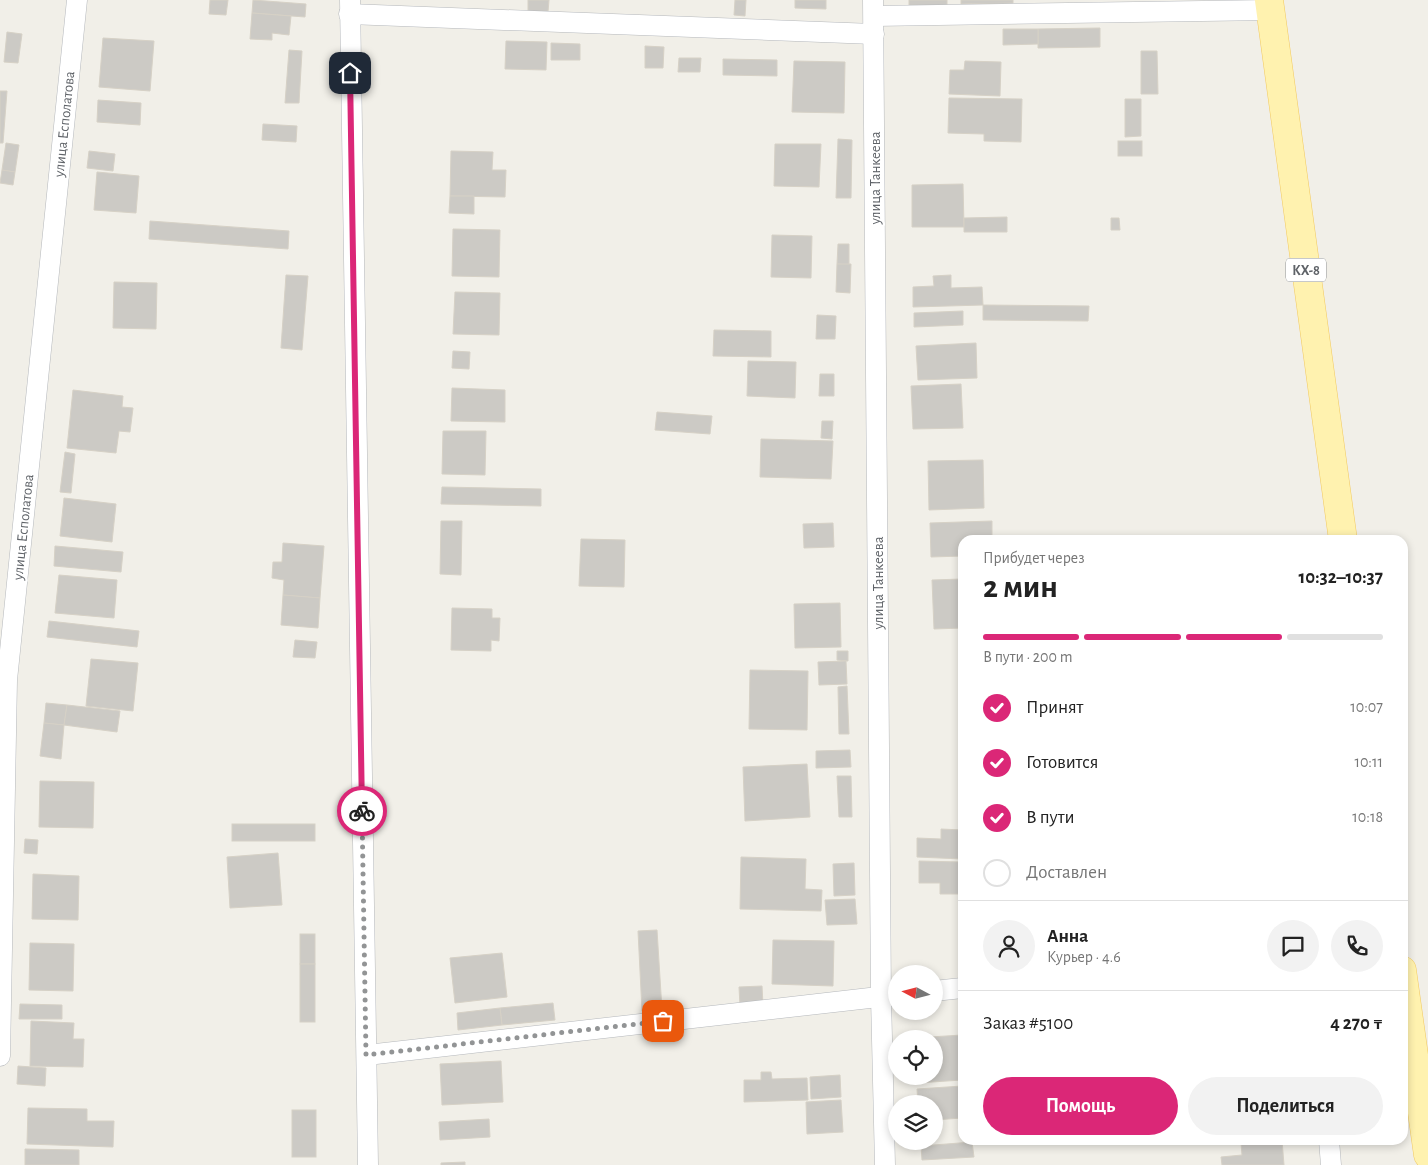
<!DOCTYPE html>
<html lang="ru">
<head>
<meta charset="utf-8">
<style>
  body { margin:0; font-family:"Alegreya Sans",sans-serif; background:#f2f2f2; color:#222; height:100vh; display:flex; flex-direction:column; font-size:19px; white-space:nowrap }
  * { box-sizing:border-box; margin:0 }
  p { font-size:16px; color:#767676 }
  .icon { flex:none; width:28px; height:28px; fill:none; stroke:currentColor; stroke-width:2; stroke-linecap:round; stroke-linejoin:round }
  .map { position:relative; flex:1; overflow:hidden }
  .side { position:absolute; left:958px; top:535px; width:450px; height:610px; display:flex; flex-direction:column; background:#fff; border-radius:15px; box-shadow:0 2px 8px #0003 }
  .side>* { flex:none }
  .needle { width:32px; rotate:277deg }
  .controls { position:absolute; left:888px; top:965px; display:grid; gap:10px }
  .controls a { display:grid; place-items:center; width:55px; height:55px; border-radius:50%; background:#fff; box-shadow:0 2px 8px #0003; font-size:25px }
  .pin { position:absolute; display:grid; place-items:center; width:42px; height:42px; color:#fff; margin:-21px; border-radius:10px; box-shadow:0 2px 8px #0006 }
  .courier { position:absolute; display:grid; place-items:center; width:50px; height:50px; margin:-25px; border:4px solid #db2777; border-radius:50%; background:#fff; color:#222; box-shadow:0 1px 6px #0007 }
  .overview em { font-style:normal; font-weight:700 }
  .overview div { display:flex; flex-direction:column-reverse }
  .overview { display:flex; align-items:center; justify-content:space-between; height:85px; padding:0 25px }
  h1 { font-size:32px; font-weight:700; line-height:38px }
  .bar { display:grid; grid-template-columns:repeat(4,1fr); gap:8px 5px; align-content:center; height:60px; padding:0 25px }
  .bar i { height:6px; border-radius:4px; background:#e0e0e0 }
  .bar .selected { background:#db2777 }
  .bar p { grid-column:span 4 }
  .line { display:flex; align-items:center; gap:12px; padding:0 25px; border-top:1px solid #e0e0e0 }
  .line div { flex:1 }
  .round { display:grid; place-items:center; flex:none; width:52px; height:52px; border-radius:26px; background:#f2f2f2 }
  ol { padding:0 25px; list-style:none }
  li { display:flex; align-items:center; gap:15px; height:55px }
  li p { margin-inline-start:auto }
  li .icon { padding:5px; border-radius:50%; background:#db2777; color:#fff; stroke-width:4 }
  li:last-child { color:#767676 }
  li i { width:28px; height:28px; border:2px solid #e0e0e0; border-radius:50% }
  .button { display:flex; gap:10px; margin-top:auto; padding:10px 25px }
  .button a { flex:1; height:58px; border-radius:30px; background:#db2777; color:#fff; font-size:20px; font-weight:700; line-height:58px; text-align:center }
  .button a+a { background:#f2f2f2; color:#222 }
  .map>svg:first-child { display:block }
  .building { fill:#cccac5; stroke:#d6d1c6 }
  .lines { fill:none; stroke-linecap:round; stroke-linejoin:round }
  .street-casing { stroke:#b5b8bc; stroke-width:21 }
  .primary-casing { stroke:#f2c960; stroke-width:29 }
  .street { stroke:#fff; stroke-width:20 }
  .primary { stroke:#fff2af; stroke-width:28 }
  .done { stroke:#929495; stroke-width:5; stroke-dasharray:0 9 }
  .route { stroke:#db2777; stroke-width:6 }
  .labels { text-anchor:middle; stroke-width:4.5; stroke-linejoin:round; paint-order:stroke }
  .shield { fill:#fff; stroke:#8f9295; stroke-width:1 }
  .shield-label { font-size:14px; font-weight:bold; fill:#5f6368 }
  .street-label { font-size:15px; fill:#5f6368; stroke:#fff }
</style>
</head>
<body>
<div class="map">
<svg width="1428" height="1165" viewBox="0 0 1428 1165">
  <rect width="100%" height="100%" fill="#f1efe8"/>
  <g class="building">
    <polygon points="210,0 228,0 226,15 209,14"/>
    <polygon points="253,0 306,4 305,17 252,13"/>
    <polygon points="528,0 549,0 548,12 528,11"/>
    <polygon points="735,0 746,0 745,16 734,15"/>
    <polygon points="795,0 826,0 826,9 795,8"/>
    <polygon points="909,0 947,0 947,5 909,6"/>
    <polygon points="961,0 1013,0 1013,3 961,4"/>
    <polygon points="252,13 291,16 289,35 272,33 272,40 250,39"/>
    <polygon points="1100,28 1100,47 1038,48 1038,29"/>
    <polygon points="1003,29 1038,29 1038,44 1003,45"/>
    <polygon points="7,32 22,34 18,63 4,62"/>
    <polygon points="103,38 154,41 150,91 99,87"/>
    <polygon points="506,41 547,42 546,70 505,69"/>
    <polygon points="551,43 580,44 580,60 551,60"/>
    <polygon points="645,46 664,47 663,68 645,68"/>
    <polygon points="289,50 302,51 299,103 285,103"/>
    <polygon points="1141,51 1157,51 1158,94 1141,94"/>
    <polygon points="679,58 701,58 700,72 678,72"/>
    <polygon points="723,59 777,60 777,76 723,75"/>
    <polygon points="794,61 845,62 844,113 792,112"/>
    <polygon points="965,61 1001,62 1000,96 949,94 950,70 964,70"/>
    <polygon points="0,91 7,91 3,143 0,143"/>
    <polygon points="949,98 1022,99 1021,142 984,141 984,134 948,133"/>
    <polygon points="1125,99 1141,99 1141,136 1125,137"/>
    <polygon points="98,100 141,103 140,125 97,122"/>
    <polygon points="263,124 297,126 296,142 262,140"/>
    <polygon points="838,139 852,140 851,198 836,198"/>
    <rect x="1118" y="141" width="24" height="15"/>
    <polygon points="6,143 19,145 15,172 2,170"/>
    <polygon points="775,144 821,144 819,187 774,186"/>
    <polygon points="89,151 115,154 113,171 87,168"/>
    <polygon points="451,151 493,152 492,170 506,170 505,197 450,196"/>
    <polygon points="2,170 15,172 13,185 0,183"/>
    <polygon points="97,172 139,176 136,213 94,210"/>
    <polygon points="963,184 964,227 912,227 912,185"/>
    <polygon points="450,196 474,196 474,214 449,213"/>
    <polygon points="1007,217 1007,232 964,232 964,218"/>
    <polygon points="1111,218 1119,218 1120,230 1111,230"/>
    <polygon points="150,221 289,231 288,249 149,239"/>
    <polygon points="453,229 500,230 499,277 452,276"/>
    <polygon points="772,235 812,236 811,278 771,277"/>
    <polygon points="838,244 849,244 849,265 837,264"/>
    <polygon points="837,264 851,264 850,293 836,292"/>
    <polygon points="286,275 308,276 302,350 281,348"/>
    <polygon points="951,275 951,288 982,287 983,305 913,307 913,287 934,286 933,276"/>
    <polygon points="114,282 157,283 156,329 113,328"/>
    <polygon points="455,292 500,293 499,335 453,334"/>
    <polygon points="983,305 1089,306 1088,321 983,320"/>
    <polygon points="963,311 963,325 914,327 914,313"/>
    <polygon points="817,315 836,316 835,339 816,339"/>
    <polygon points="714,330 771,331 771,357 713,356"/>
    <polygon points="976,343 977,378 918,380 916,346"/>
    <polygon points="453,351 470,352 469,369 452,368"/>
    <polygon points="748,361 796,362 795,398 747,396"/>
    <polygon points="820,374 834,374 834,396 819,396"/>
    <polygon points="961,384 963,428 913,429 911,386"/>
    <polygon points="452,388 505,390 505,422 451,421"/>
    <polygon points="73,390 123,396 122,407 133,408 130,432 119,431 116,453 67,448"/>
    <polygon points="657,412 712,416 710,434 655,430"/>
    <polygon points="822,421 833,421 832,439 821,438"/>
    <polygon points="443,431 486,431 485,475 442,474"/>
    <polygon points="761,439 833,441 831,479 760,477"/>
    <polygon points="65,452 75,454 71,493 60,492"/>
    <polygon points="983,460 984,508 929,510 928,461"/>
    <polygon points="442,487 541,489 541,506 441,504"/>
    <polygon points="64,498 116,504 112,542 60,536"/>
    <polygon points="441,521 462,521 461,575 440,574"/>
    <polygon points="992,521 992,540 962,540 962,556 931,557 930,523"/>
    <polygon points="833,523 834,547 804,548 803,524"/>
    <polygon points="581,539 625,540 624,587 579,586"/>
    <polygon points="283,543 324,546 320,598 283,595 284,580 272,578 273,562 282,562"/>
    <polygon points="55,546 123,552 121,572 54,566"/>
    <polygon points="59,575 117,580 114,618 55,613"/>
    <polygon points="962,579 962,628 934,629 932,580"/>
    <polygon points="283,595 320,598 318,628 281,625"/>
    <polygon points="840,603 841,647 795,648 794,604"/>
    <polygon points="452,608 492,609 492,618 500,618 499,641 491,640 491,651 451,650"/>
    <polygon points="49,621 139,631 137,647 47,637"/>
    <polygon points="295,640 317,642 315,658 293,657"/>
    <polygon points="837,651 848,651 848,661 837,660"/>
    <polygon points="91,659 138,663 133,711 86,706"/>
    <polygon points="846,661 847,684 819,685 818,662"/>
    <polygon points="750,670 808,671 807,730 749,729"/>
    <polygon points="847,686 849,734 839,734 838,687"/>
    <polygon points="46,703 67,705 64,725 44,723"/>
    <polygon points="67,705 120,711 117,732 64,725"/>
    <polygon points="44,723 64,725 61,759 40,756"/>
    <polygon points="850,750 851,767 816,768 816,751"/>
    <polygon points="807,764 810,817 745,821 743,767"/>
    <polygon points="837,776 851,776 852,817 839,817"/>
    <polygon points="40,781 94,782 93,828 39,827"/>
    <rect x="232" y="824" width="83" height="17"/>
    <polygon points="941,829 962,830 962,859 917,857 917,838 941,839"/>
    <polygon points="25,839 38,840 37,854 24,853"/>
    <polygon points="278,853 282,905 230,908 227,857"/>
    <polygon points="741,857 806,859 805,889 822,890 821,911 740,909"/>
    <polygon points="919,861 961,862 960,894 940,894 940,883 919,883"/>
    <polygon points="854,863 855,895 834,896 833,864"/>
    <polygon points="33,874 79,876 78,920 32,919"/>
    <polygon points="855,899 857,924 827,925 825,900"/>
    <polygon points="657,930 662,1010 642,1011 638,931"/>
    <rect x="300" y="934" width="15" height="30"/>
    <polygon points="773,940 834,941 833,986 772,984"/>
    <polygon points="30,943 74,944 73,991 29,990"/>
    <polygon points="502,953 507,997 455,1003 450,958"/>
    <rect x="300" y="964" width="15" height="58"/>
    <polygon points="762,986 763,1005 740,1006 739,987"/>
    <polygon points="553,1003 555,1020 502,1025 500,1008"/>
    <polygon points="20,1004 62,1005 62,1019 19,1019"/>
    <polygon points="500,1008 502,1025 458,1030 457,1013"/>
    <polygon points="31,1021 74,1023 73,1039 84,1039 83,1067 30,1066"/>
    <polygon points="962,1035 962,1080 917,1083 916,1076 934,1076 934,1039 914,1038"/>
    <polygon points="501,1061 503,1102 442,1105 440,1064"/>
    <polygon points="18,1066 46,1068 45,1086 17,1084"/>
    <polygon points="761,1072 771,1072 772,1079 807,1078 808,1100 744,1102 744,1080 761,1080"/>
    <polygon points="840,1075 841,1097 811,1099 810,1077"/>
    <polygon points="962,1086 962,1118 934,1120 934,1104 918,1104 917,1089"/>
    <polygon points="841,1100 843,1132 807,1134 806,1102"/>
    <polygon points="28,1108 87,1109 87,1121 114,1121 113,1147 27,1144"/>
    <rect x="292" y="1110" width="24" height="47"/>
    <polygon points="489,1119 490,1137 440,1140 439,1122"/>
    <polygon points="1267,1140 1282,1140 1284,1165 1222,1165 1221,1157 1242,1155 1241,1143"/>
    <polygon points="972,1142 974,1157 922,1160 921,1146"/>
    <polygon points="25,1149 79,1150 79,1165 25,1165"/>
    <polygon points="465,1162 465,1165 441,1165 441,1163"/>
  </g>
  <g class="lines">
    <defs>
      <g id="street">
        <polyline points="350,0 368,1165"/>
        <polyline points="873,0 881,997 885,1165"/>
        <polyline points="349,14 874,34"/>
        <polyline points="874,16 1270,10"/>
        <polyline points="934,991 962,988"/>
        <polyline points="367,1055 896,995"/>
        <polyline points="0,1056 7,680 77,0"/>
        <polyline points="1329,1140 1331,1165"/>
      </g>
      <g id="primary">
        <polyline points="1269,0 1343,540"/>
        <polyline points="1402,970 1428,1155"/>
      </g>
    </defs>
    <use href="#street" class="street-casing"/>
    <use href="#primary" class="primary-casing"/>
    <use href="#street" class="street"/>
    <use href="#primary" class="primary"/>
  </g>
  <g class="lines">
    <polyline class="done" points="362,811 366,1055 663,1021"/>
    <polyline class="route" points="350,73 362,811"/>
  </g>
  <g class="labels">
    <rect class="shield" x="1286" y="258.5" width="40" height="23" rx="4"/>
    <g class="shield-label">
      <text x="1306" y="275">КХ-8</text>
    </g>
    <g class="street-label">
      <text transform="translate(64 124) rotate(-84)" y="5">улица Есполатова</text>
      <text transform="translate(875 178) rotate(-90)" y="5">улица Танкеева</text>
      <text transform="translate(23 527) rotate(-84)" y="5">улица Есполатова</text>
      <text transform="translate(878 583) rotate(-90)" y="5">улица Танкеева</text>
    </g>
  </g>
</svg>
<div class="controls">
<a><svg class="needle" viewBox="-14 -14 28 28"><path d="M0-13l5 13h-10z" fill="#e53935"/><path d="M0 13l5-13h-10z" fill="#767676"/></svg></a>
<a><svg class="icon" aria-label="locate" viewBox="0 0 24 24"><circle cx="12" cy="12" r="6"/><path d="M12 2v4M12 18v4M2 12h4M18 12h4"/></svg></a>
<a><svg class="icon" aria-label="layers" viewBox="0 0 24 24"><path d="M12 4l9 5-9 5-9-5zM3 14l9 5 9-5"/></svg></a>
</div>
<div class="pin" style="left:663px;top:1021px;background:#ea580c"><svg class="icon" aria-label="bag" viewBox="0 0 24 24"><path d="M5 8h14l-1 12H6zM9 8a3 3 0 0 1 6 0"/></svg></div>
<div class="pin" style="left:350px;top:73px;background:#1f2937"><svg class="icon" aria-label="home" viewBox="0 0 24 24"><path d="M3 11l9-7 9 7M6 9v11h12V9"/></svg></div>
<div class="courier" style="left:362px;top:811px"><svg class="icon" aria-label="bike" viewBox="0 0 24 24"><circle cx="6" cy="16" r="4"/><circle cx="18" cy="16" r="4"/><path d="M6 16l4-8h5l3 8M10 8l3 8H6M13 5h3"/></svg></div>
<section class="side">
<div class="overview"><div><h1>2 мин</h1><p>Прибудет через</p></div><em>10:32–10:37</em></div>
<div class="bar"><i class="selected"></i><i class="selected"></i><i class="selected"></i><i></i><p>В пути · 200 m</p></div>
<ol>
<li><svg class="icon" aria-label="check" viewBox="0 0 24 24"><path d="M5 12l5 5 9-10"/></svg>Принят<p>10:07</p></li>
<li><svg class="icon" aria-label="check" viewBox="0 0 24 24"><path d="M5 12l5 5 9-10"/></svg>Готовится<p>10:11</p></li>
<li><svg class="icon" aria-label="check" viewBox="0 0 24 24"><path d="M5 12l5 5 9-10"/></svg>В пути<p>10:18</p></li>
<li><i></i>Доставлен</li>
</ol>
<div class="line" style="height:90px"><a class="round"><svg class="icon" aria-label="person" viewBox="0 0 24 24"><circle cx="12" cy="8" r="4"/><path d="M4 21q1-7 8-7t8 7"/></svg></a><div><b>Анна</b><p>Курьер · 4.6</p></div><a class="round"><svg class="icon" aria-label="chat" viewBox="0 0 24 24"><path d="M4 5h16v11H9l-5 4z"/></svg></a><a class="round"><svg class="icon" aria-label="phone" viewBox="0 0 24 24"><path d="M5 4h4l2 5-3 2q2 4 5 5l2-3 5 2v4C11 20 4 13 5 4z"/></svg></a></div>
<div class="line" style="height:65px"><div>Заказ #5100</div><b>4 270 ₸</b></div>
<div class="button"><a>Помощь</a><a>Поделиться</a></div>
</section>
</div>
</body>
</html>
